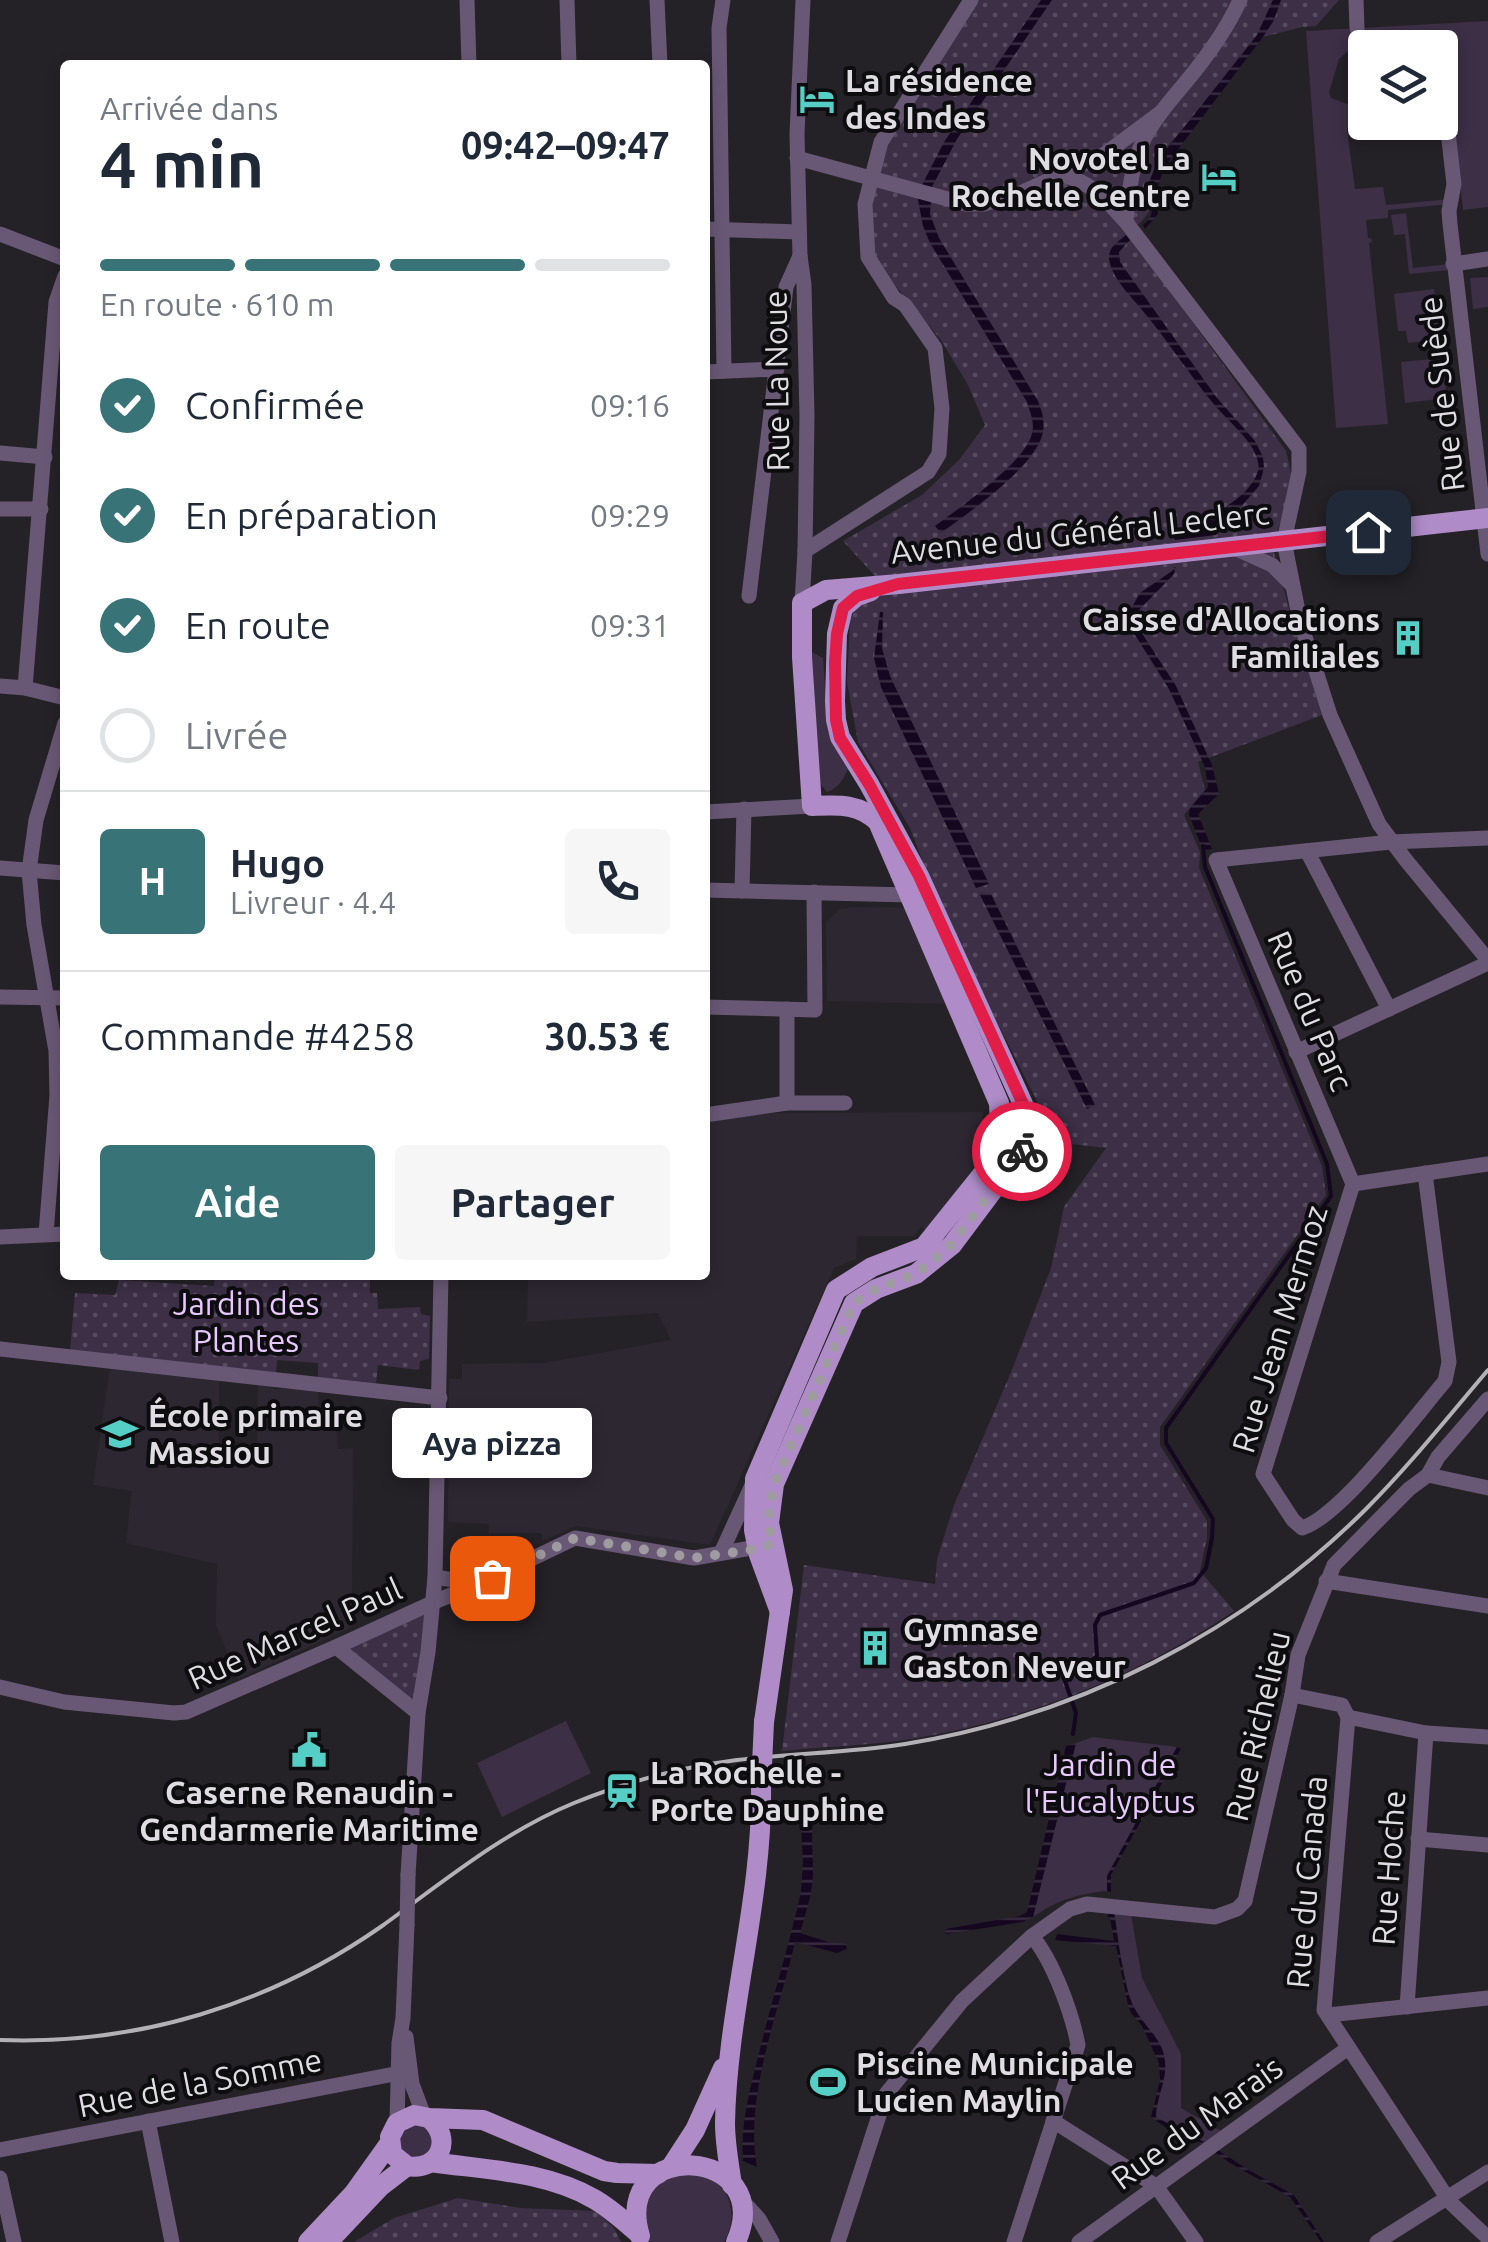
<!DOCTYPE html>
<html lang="fr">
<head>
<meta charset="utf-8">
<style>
  body { margin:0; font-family:Ubuntu,sans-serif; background:#f6f6f7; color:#1f2937; height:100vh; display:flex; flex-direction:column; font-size:38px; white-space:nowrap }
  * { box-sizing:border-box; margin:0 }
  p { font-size:32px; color:#747a83 }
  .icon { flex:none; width:55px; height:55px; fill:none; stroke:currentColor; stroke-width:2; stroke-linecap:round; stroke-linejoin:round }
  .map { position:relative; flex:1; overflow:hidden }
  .details { position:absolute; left:60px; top:60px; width:650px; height:1220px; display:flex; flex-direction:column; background:#fff; border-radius:10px; box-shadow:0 5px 15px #0003 }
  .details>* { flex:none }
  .fabs { position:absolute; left:1348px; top:30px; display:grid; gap:20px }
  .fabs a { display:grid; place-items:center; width:110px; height:110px; border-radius:10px; background:#fff; box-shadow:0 5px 15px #0003; font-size:50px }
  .pin { position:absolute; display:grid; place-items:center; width:85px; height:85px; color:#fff; margin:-42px; border-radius:20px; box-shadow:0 5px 15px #0006 }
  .courier { position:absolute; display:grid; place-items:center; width:100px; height:100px; margin:-50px; border:8px solid #e11d48; border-radius:50%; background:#fff; color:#222; box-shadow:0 2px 12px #0007 }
  .bubble { position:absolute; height:70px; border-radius:10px; background:#fff; box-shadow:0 5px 15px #0003; font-size:32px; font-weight:700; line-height:70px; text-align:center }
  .overview em { font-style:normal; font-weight:700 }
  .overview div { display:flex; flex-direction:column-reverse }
  .overview { display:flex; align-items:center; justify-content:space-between; height:170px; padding:0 40px }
  h1 { font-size:65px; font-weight:700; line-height:75px }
  .bar { display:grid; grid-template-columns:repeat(4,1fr); gap:15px 10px; align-content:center; height:120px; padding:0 40px }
  .bar i { height:12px; border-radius:8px; background:#e0e1e3 }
  .bar .selected { background:#377377 }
  .bar p { grid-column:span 4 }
  .line { display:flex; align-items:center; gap:25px; padding:0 40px; border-top:2px solid #e0e1e3 }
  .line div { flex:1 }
  .round { display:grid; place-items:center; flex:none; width:105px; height:105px; border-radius:10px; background:#f6f6f7 }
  ol { padding:0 40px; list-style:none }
  li { display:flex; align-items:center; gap:30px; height:110px }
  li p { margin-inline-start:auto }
  li .icon { padding:10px; border-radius:50%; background:#377377; color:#fff; stroke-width:4 }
  li:last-child { color:#747a83 }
  li i { width:55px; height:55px; border:5px solid #e0e1e3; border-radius:50% }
  .primary-button { display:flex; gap:20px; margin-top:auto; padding:20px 40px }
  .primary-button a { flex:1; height:115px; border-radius:10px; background:#377377; color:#fff; font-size:40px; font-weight:700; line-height:115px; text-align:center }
  .primary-button a+a { background:#f6f6f7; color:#1f2937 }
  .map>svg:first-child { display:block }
  .built { fill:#2d2732 }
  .green { fill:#3c2f46 }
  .park { fill:url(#park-dots) }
  .water { fill:url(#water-rules) }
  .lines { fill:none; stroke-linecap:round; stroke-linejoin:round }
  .stream { stroke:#15071f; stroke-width:4 }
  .minor { stroke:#695875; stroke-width:15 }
  .major { stroke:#af8cc8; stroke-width:20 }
  .rail { stroke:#b3b1b5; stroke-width:4 }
  .minor-bridge { stroke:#695875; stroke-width:15 }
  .major-bridge { stroke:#af8cc8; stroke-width:20 }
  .done { stroke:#9e9ca0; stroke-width:10; stroke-dasharray:0 18 }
  .route { stroke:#e11d48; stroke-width:12 }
  .labels { text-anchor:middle; stroke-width:8; stroke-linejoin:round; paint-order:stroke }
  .poi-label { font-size:32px; font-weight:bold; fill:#dfdde1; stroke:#0d0c0e; text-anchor:start }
  .street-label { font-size:32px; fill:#dfdde1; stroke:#0d0c0e }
  .park-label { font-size:32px; fill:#e7c8ff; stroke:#0d0c0e }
</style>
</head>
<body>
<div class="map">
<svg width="1488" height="2242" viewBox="0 0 1488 2242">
  <defs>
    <pattern id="park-dots" width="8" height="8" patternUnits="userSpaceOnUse" patternTransform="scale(2.5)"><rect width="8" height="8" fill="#3c2f46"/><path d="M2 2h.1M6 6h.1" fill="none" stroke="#584d60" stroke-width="1.8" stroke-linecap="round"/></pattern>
    <pattern id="water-rules" width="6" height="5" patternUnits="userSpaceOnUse" patternTransform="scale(2.5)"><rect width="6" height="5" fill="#15071f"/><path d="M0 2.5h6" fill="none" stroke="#372b3f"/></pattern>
  </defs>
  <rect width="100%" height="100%" fill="#252227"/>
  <g class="built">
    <polygon points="856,907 907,908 947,1004 827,1001 826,923 840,909"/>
    <polygon points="983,1112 983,1142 987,1146 985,1148 987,1150 926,1231 921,1227 914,1236 857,1236 856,1259 834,1268 710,1545 576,1526 542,1541 542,1533 489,1533 489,1524 448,1522 449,1379 462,1379 462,1364 545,1363 671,1340 658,1313 527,1322 528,1275 705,1275 705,1120 755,1113"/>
    <polygon points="110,1367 219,1378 219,1463 257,1459 258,1382 275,1389 317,1389 321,1420 327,1420 328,1427 336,1427 338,1449 353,1448 352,1627 238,1679 216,1625 217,1564 126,1543 132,1491 93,1485"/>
  </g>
  <g class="green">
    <polygon points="1488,21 1488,207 1463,210 1449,79 1440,79 1440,48 1368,47 1362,38 1339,59 1329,92 1331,98 1355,107 1359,127 1347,130 1355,189 1383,187 1386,205 1451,199 1450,204 1388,210 1388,218 1366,220 1368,238 1371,238 1372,242 1369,243 1388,424 1336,428 1306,31"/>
    <polygon points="1406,213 1413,268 1449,264 1450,270 1409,274 1405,234 1394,235 1391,215"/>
    <polygon points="1488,277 1488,307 1473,309 1470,278"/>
    <polygon points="1434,289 1441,339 1408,343 1406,331 1398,331 1394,294"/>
    <polygon points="1443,358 1447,398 1405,403 1401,362"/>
    <path d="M810,651L823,658L828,731L849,767C844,778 839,788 827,792L814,776Z"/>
    <polygon points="566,1721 591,1773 502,1817 477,1763"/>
    <path d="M1093,1737L1177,1747L1107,1876V1891C1078,1894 1057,1900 1033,1917L1076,1743Z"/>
    <polygon points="1110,1906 1130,1908 1142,1978 1181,2054 1181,2108 1228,2135 1211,2148 1166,2126 1154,2117 1163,2071 1154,2040 1132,2010"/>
    <path d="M416,2123L431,2129L434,2150L417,2161L400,2151C398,2135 401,2130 416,2123Z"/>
    <path d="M688,2172C696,2174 706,2176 713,2180C734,2193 736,2223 724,2242H650C639,2223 644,2192 663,2180C670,2175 680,2174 688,2172Z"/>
  </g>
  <g class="park">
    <path d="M978,0H1339L1316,26L1302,27L1263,37L1159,156L1148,186L1149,212L1141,222L1127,232L1286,451L1291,473L1290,497L1272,545L1292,620L1322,715L1198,762L1205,790L1184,815L1200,852L1199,868L1322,1166L1326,1195L1160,1427V1445L1207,1521V1538L1200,1571L1234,1611C1142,1673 1037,1716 928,1736C881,1745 831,1746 782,1751L804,1565L935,1584L937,1559L954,1505L1012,1370L1051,1268L1064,1207L1106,1148L1038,1140L1037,1101L945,920L910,828L858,742L847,682L850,619L875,576L843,541L922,495L959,460L985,425L968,385L941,340L883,271L872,254L870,204L886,144Z"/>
    <polygon points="215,1275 370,1275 370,1293 377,1293 378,1309 420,1307 421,1314 430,1316 429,1359 420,1361 419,1370 378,1365 376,1383 318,1377 318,1363 277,1360 276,1374 70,1350 75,1293 115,1295 119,1280 214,1286"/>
    <polygon points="434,1602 418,1713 336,1647"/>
    <polygon points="458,2198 521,2208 596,2211 614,2228 621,2242 354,2242 394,2218"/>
  </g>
  <g class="water">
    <path d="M1041,0H1052L957,139L932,187L930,214L939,238L1038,401C1042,411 1045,421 1043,432C1037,466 968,513 941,533L935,526C958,509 1027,461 1032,433C1035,423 1030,412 1027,402L930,243L923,226L918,200L922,185L944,142Z"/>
    <path d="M1273,0H1281L1274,20L1263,37L1164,168L1158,186V214L1145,229L1143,225C1161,209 1145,204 1149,184C1151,176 1155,167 1159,159L1257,35Z"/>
    <path d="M1126,235L1130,240L1119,252L1120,262L1217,398L1255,441L1263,457L1264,468L1259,486L1216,535L1175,540L1173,535C1198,521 1249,502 1258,471C1260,464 1256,455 1253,449C1243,432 1225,418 1212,402C1189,374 1170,344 1147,316C1135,300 1112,280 1109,259C1108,247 1118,242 1126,235Z"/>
    <polygon points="1174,567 1176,567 1174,574 1138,611 1134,621 1176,686 1212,765 1219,794 1198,814 1212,849 1203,850 1189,815 1190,808 1208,787 1205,767 1169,689 1125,619 1140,593 1172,571"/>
    <polygon points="880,612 883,612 882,648 890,676 989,884 976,888 881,687 874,658"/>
    <polygon points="979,893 991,894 1095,1105 1087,1109"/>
    <polygon points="1076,1743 1033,1917 1023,1922 946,1934 946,1929 951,1928 1020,1916 1027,1912 1066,1746"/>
    <polygon points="1177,1747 1181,1749 1111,1875 1111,1892 1107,1891 1107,1876"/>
    <path d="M805,1806L811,1807L815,1810C810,1830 813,1848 813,1868C814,1890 806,1912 800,1933L828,1942L846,1944L847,1949L837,1953L795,1942C779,2012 744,2096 757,2167L743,2161C740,2125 750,2089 759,2053C772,1999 789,1946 801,1892L803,1862L800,1809Z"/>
    <path d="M1111,1912H1114C1119,1939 1122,1984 1134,2007C1143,2026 1164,2039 1165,2062C1167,2081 1156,2099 1156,2117L1208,2144L1252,2172L1294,2195L1324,2242H1321L1290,2197L1230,2163L1206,2146L1169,2130L1151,2117L1160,2080L1159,2063L1142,2026L1131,2013L1128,2005L1116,1946L1055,1940L1057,1934L1114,1941L1110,1918L1107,1916Z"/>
  </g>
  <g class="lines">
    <polyline class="stream" points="1073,1734 1076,1713 1065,1681 1097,1656 1095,1625 1100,1615 1194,1583 1206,1568 1212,1538 1213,1519 1166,1443 1166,1428 1331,1196 1327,1164 1205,867 1203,846"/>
    <g class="minor">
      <polyline points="467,0 469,65"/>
      <polyline points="567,0 569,65"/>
      <polyline points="657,0 660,65"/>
      <polyline points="723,0 719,28 724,371"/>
      <polyline points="1356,0 1357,28"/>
      <polyline points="1448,132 1454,184 1449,211 1450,224 1488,554"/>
      <polyline points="797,158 966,204 984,204 1016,195 1102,156 1160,113"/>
      <path d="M1061,174C1095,185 1102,196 1126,222L1299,449V472L1284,541L1300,621L1330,715L1379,824L1405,859L1488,960"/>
      <path d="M1126,222C1129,194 1131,165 1144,139C1155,118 1170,101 1185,83C1206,58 1227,29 1240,0"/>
      <polyline points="705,229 799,232"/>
      <polyline points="0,234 65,259"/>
      <polyline points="1453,264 1488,259"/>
      <polyline points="705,372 777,369"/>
      <polyline points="0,453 45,457"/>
      <polyline points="0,509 41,509"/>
      <polyline points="1232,547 1272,565 1291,584"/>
      <polyline points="805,551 928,472 939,454 942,408 935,348 905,305 894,298 868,257 865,204 881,142 971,0"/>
      <polyline points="749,596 786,287 800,256"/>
      <polyline points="802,603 805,551 807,416 804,285 800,256 797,134 803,0"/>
      <polyline points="0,686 25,688 65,698"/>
      <polyline points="25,688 56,302 65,276"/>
      <polyline points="705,812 812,806"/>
      <polyline points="1307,851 1389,1009"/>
      <polyline points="0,868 65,873"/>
      <polyline points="705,890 910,895"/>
      <polyline points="742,891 744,809"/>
      <polyline points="0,997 65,998"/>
      <polyline points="705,1007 815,1010 814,892"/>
      <polyline points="1296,1052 1488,963"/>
      <polyline points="787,1103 787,1009"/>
      <polyline points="705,1115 787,1103 845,1103"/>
      <path d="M1353,1184L1263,1474L1293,1520L1302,1528C1341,1516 1416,1415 1445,1381L1449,1362L1425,1173"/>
      <polyline points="1353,1184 1216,860 1391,842 1488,838"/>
      <polyline points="1353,1184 1488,1164"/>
      <polyline points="46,1234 57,1095 56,1051 34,925 29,871 36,820 65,723"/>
      <polyline points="0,1237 65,1234"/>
      <polyline points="0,1349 440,1398"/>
      <polyline points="1428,1475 1488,1488"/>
      <polyline points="721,1553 753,1483"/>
      <polyline points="435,1577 479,1584"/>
      <polyline points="1326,1581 1488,1606"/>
      <polyline points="336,1647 418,1713"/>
      <polyline points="0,1687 64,1702 174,1713 186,1712 336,1647 434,1602 492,1578 575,1538 694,1558 763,1546"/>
      <polyline points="1292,1695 1342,1705 1348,1717 1426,1733 1488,1737"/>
      <polyline points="1348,1717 1324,2010 1450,2202 1488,2238"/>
      <polyline points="1418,1839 1488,1845"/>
      <polyline points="408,1875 418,1713 428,1652 435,1577 441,1275"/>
      <polyline points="1032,1936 1070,1909 1087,1904 1215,1917 1237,1909 1245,1901 1292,1695 1298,1655 1334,1565 1409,1489 1428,1475 1438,1457 1488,1399"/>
      <polyline points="1407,2007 1426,1733"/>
      <polyline points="1328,2015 1488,1998"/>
      <polyline points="406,2037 412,2084 424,2116"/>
      <polyline points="148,2121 172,2242"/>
      <polyline points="1053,2121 1156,2186 1196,2242"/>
      <polyline points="397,2123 399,2043 403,2018 407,1925"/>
      <polyline points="0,2150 410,2071"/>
      <polyline points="0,2178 14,2242"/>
      <polyline points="739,2197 759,2219 772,2242"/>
      <path d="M838,2242L886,2094L962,2001L1032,1936C1053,1961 1072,2013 1078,2045L1014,2242"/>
      <polyline points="1079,2242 1348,2048"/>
      <polyline points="1377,2242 1488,2172"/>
    </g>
    <g class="major">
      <path d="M780,1612L759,1555L754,1530L755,1479L836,1290L872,1267L924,1247L1001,1151L999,1103L878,822C859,803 838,805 812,806L802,657V603L826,590L899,584L1488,518"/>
      <polyline points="764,1722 783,1590 769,1523 774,1484 854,1303 876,1289 916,1274 952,1245 1023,1150 1023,1104 919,876 869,784 840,737 836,720 835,701 837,634 843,608 857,596 871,591"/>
      <path d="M429,2118C454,2139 439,2172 407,2166L392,2154L390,2137L397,2123L414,2115L429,2118L483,2120L604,2171L617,2173L658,2174"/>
      <path d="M431,2162C486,2170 545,2171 594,2199C610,2208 624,2221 638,2233"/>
      <polyline points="671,2167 695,2130 723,2068"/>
      <path d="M732,2185C729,2164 725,2144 725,2123C727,2010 763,1899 761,1786"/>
      <path d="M640,2236C610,2136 778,2146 736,2242"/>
      <polyline points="308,2242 354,2193 389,2144"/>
      <polyline points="328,2242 381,2186 407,2166"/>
    </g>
    <path class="rail" d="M0,2040C138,2045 269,2005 382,1926C443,1882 503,1832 574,1803C626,1782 681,1767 737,1760C793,1753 849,1753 905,1744C1078,1716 1241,1633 1365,1510C1409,1466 1448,1417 1488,1370"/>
    <polyline class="minor-bridge" points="407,1925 408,1875"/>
    <polyline class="major-bridge" points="761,1786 764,1722"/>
  </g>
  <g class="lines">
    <polyline class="done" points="492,1578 575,1538 694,1558 750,1550 773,1544 768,1523 774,1484 854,1303 876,1289 916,1274 949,1248 1022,1151"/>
    <polyline class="route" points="1022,1151 1023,1104 919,876 869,784 840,738 836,720 835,662 837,634 843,608 857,596 898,584 1368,532"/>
  </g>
  <defs>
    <symbol id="hotel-bare" viewBox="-9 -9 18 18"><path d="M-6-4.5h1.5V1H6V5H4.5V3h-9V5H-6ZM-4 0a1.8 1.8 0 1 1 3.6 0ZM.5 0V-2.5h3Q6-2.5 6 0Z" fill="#55cec5" stroke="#0d0c0e" stroke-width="2.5" paint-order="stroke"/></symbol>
    <symbol id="building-bare" viewBox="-9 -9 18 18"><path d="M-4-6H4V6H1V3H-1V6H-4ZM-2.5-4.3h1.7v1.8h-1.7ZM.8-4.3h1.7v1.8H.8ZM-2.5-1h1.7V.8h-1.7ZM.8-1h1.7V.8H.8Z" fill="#55cec5" stroke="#0d0c0e" stroke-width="2.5" paint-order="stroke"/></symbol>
    <symbol id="school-bare" viewBox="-9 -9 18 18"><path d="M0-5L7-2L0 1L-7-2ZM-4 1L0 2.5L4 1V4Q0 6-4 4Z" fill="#55cec5" stroke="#0d0c0e" stroke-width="2.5" paint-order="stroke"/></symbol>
    <symbol id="civic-bare" viewBox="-9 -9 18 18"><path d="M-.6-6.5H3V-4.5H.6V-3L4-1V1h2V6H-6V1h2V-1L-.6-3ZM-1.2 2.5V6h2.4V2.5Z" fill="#55cec5" stroke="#0d0c0e" stroke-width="2.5" paint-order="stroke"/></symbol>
    <symbol id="station-bare" viewBox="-9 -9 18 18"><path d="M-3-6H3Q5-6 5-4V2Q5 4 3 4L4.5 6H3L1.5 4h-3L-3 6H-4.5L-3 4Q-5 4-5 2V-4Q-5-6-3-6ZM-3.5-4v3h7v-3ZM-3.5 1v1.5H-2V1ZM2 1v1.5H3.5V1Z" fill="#55cec5" stroke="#0d0c0e" stroke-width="2.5" paint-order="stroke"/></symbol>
    <symbol id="stadium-bare" viewBox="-9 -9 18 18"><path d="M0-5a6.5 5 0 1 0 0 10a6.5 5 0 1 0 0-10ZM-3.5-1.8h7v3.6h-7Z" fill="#55cec5" stroke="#0d0c0e" stroke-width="2.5" paint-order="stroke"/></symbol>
  </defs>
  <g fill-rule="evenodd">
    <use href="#hotel-bare" x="792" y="74" width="50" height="50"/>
    <use href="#hotel-bare" x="1194" y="152" width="50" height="50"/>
    <use href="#building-bare" x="1383" y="613" width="50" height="50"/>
    <use href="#school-bare" x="95" y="1409" width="50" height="50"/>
    <use href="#building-bare" x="850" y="1623" width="50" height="50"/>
    <use href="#civic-bare" x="284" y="1725" width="50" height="50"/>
    <use href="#station-bare" x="597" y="1766" width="50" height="50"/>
    <use href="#stadium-bare" x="803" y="2057" width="50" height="50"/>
  </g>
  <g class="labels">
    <g class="poi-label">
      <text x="845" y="92">La résidence<tspan x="845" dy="37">des Indes</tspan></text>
      <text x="1191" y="170" text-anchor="end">Novotel La<tspan x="1191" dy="37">Rochelle Centre</tspan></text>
      <text x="1380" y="631" text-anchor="end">Caisse d'Allocations<tspan x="1380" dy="37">Familiales</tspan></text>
      <text x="148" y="1427">École primaire<tspan x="148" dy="37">Massiou</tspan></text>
      <text x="903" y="1641">Gymnase<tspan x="903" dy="37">Gaston Neveur</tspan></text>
      <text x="650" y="1784">La Rochelle -<tspan x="650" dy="37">Porte Dauphine</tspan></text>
      <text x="309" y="1804" text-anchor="middle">Caserne Renaudin -<tspan x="309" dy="37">Gendarmerie Maritime</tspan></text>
      <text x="856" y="2075">Piscine Municipale<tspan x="856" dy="37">Lucien Maylin</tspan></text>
    </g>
    <g class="street-label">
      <text transform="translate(777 381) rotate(-91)" y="11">Rue La Noue</text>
      <text transform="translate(1442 394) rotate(-97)" y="11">Rue de Suède</text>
      <text transform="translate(1080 533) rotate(-6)" y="11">Avenue du Général Leclerc</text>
      <text transform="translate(1310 1011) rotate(67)" y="11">Rue du Parc</text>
      <text transform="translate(1280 1329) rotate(-73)" y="11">Rue Jean Mermoz</text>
      <text transform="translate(295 1634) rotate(-24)" y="11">Rue Marcel Paul</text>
      <text transform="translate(1258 1726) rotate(-77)" y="11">Rue Richelieu</text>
      <text transform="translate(1389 1868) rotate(-86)" y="11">Rue Hoche</text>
      <text transform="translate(1307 1882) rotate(-85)" y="11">Rue du Canada</text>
      <text transform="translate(200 2083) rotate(-11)" y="11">Rue de la Somme</text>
      <text transform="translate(1197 2123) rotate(-36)" y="11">Rue du Marais</text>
    </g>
    <g class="park-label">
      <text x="246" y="1315">Jardin des<tspan x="246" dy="37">Plantes</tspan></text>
      <text x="1110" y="1776">Jardin de<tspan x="1110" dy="37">l'Eucalyptus</tspan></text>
    </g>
  </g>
</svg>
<div class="fabs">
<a><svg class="icon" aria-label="layers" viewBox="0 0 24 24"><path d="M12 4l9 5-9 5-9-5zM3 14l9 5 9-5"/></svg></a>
</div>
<div class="pin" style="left:492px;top:1578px;background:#ea580c"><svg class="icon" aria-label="bag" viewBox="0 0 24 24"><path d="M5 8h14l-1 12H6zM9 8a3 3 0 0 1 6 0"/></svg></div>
<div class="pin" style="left:1368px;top:532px;background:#1f2937"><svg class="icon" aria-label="home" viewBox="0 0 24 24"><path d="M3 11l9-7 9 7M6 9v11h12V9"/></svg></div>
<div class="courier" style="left:1022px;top:1151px"><svg class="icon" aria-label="bike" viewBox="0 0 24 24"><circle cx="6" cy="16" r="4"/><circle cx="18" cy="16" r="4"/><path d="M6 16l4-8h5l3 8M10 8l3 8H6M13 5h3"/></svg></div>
<div class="bubble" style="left:392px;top:1408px;width:200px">Aya pizza</div>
<section class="details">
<div class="overview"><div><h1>4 min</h1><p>Arrivée dans</p></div><em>09:42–09:47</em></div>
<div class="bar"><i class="selected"></i><i class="selected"></i><i class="selected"></i><i></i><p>En route · 610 m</p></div>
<ol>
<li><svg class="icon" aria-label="check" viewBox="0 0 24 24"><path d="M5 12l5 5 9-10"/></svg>Confirmée<p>09:16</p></li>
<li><svg class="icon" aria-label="check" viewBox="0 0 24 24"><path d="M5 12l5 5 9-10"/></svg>En préparation<p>09:29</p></li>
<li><svg class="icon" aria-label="check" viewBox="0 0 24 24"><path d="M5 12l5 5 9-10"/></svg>En route<p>09:31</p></li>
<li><i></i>Livrée</li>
</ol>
<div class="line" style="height:180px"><b class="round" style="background:#377377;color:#fff">H</b><div><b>Hugo</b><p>Livreur · 4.4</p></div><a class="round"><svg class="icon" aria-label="phone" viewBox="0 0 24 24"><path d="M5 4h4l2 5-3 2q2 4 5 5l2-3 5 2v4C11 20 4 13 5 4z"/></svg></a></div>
<div class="line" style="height:130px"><div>Commande #4258</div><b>30.53 €</b></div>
<div class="primary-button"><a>Aide</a><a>Partager</a></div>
</section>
</div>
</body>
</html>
